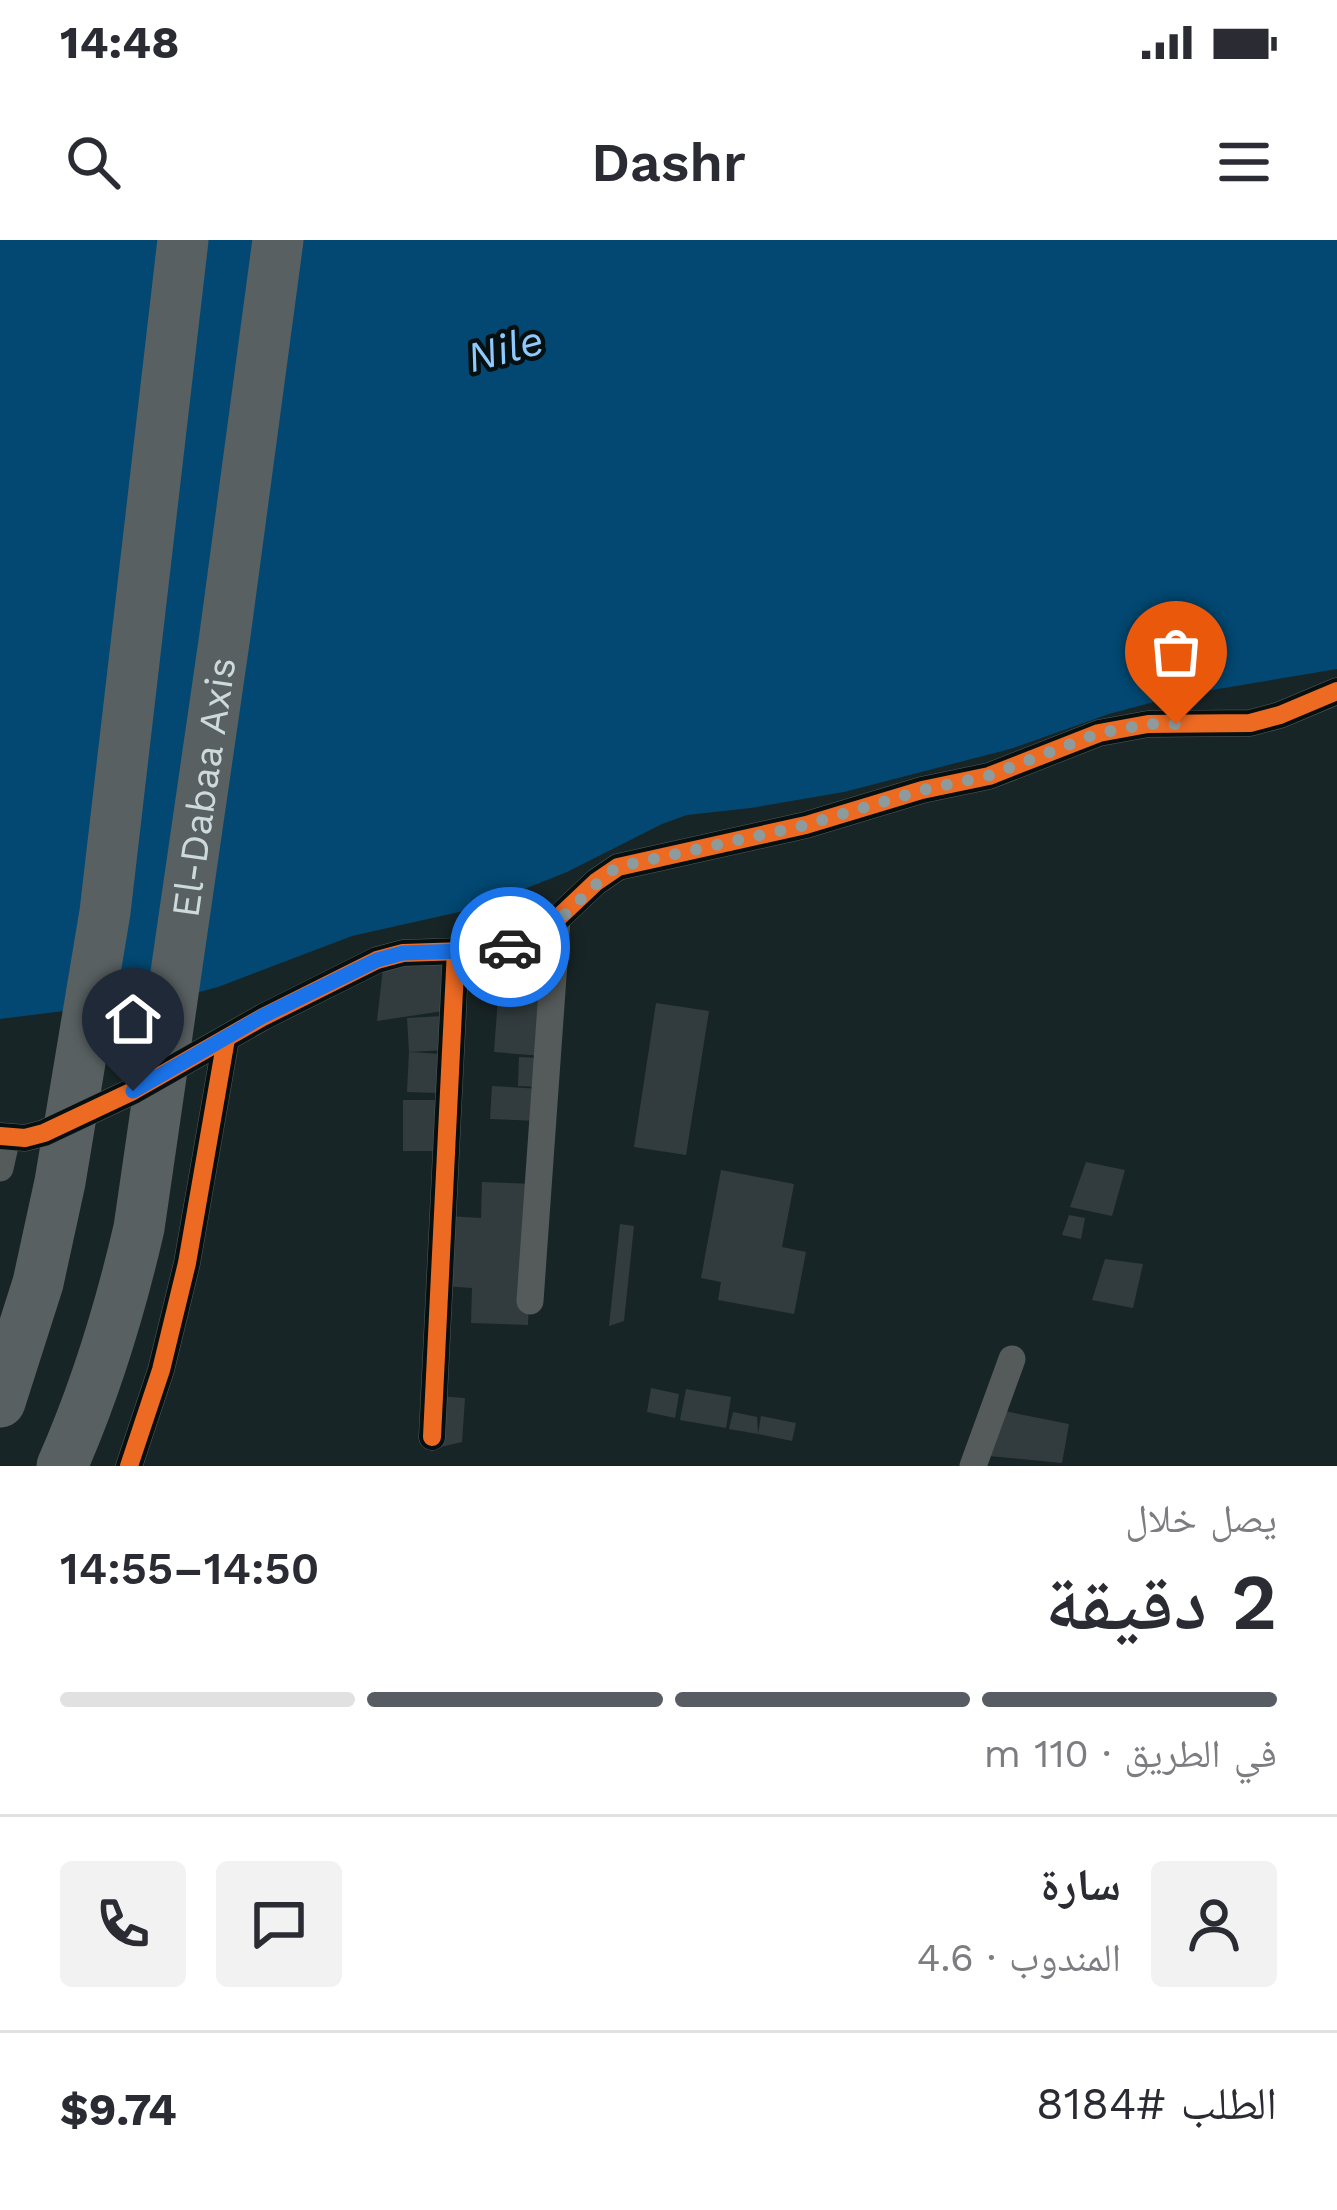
<!DOCTYPE html>
<html lang="ar">
<head>
<meta charset="utf-8">
<style>
  body { margin:0; font-family:"Work Sans","Noto Naskh Arabic",sans-serif; background:#f2f2f3; color:#2b2b33; direction:rtl; height:100vh; display:flex; flex-direction:column; font-size:45px; white-space:nowrap }
  * { box-sizing:border-box; margin:0 }
  p { font-size:39px; color:#7c7c81 }
  .icon { flex:none; width:66px; height:66px; fill:none; stroke:currentColor; stroke-width:2; stroke-linecap:round; stroke-linejoin:round }
  .map { position:relative; height:1226px; overflow:hidden; direction:ltr }
  .sheet { display:flex; flex-direction:column; background:#fff; flex:1 }
  .sheet>* { flex:none }
  .pin { position:absolute; display:grid; place-items:center; width:102px; height:102px; color:#fff; margin:-123px -51px; border-radius:50% 50% 50% 0; rotate:-45deg; box-shadow:0 0 12px #0007 }
  .pin .icon { rotate:45deg }
  .courier { position:absolute; display:grid; place-items:center; width:120px; height:120px; margin:-60px; border:9px solid #1a73e8; border-radius:50%; background:#fff; color:#222; box-shadow:0 3px 15px #0007 }
  .head em { font-style:normal; font-weight:600 }
  .head div { display:flex; flex-direction:column-reverse }
  .head { display:flex; align-items:center; justify-content:space-between; height:204px; padding:0 60px }
  h1 { font-size:78px; font-weight:600; line-height:90px }
  .bar { display:grid; grid-template-columns:repeat(4,1fr); gap:18px 12px; align-content:center; height:144px; padding:0 60px }
  .bar i { height:15px; border-radius:9px; background:#e1e1e2 }
  .bar .on { background:#575d62 }
  .bar p { grid-column:span 4 }
  .line { display:flex; align-items:center; gap:30px; padding:0 60px; border-top:3px solid #e1e1e2 }
  .line div { flex:1 }
  .round { display:grid; place-items:center; flex:none; width:126px; height:126px; border-radius:12px; background:#f2f2f3 }
  .status { display:flex; justify-content:space-between; align-items:center; height:84px; padding:0 60px; background:#fff; direction:ltr }
  .status svg { height:33px; fill:currentColor }
  header { display:flex; justify-content:space-between; align-items:center; height:156px; padding:0 60px; background:#fff; font-size:54px; font-weight:600 }
  .map>svg:first-child { display:block }
  .water { fill:#024872 }
  .building { fill:#323c3e }
  .lines { fill:none; stroke-linecap:round; stroke-linejoin:round }
  .minor { stroke:#555b5a; stroke-width:27 }
  .motorway { stroke:#596061; stroke-width:51 }
  .cycleway-casing { stroke:#071011; stroke-width:26 }
  .cycleway { stroke:#ed6a23; stroke-width:18 }
  .done { stroke:#8d9b9c; stroke-width:12; stroke-dasharray:0 21.6 }
  .route { stroke:#1a73e8; stroke-width:15 }
  .labels { text-anchor:middle; stroke-width:9; stroke-linejoin:round; paint-order:stroke }
  .street-label { font-size:39px; fill:#ccdadb; stroke:#071011 }
  .water-label { font-size:42px; font-style:italic; fill:#8ecafd; stroke:#071011 }
</style>
</head>
<body>
<div class="status"><b>14:48</b><svg viewBox="0 0 49 12"><path d="M0 12V9h3v3zM5 12V6h3v6zM10 12V3h3v9zM15 12V0h3v12zM26 1h20v11H26zM47 4h2v5h-2z"/></svg></div>
<header><svg class="icon" aria-label="menu" viewBox="0 0 24 24"><path d="M4 6h16M4 12h16M4 18h16"/></svg>Dashr<svg class="icon" aria-label="search" viewBox="0 0 24 24"><circle cx="10" cy="10" r="6"/><path d="M15 15l6 6"/></svg></header>
<div class="map">
<svg width="1337" height="1226" viewBox="0 0 1337 1226">
  <rect width="100%" height="100%" fill="#182526"/>
  <polygon class="water" points="0,0 1337,0 1337,429 1176,456 1109,474 1010,509 844,552 751,568 687,575 662,584 567,632 477,668 352,696 218,747 184,756 0,779"/>
  <g class="building">
    <polygon points="442,718 450,770 377,781 383,728"/>
    <polygon points="499,744 548,748 542,816 494,812"/>
    <polygon points="656,763 709,771 686,915 634,907"/>
    <polygon points="444,776 445,810 409,812 407,778"/>
    <polygon points="409,812 441,814 439,853 407,852"/>
    <polygon points="519,817 542,818 541,847 518,846"/>
    <polygon points="492,846 541,849 539,881 490,879"/>
    <rect x="403" y="860" width="35" height="51"/>
    <polygon points="1086,922 1125,930 1112,976 1070,967"/>
    <polygon points="721,930 794,944 782,1007 806,1012 794,1074 718,1060 721,1042 701,1038"/>
    <polygon points="482,942 533,944 528,1085 471,1083 472,1048 444,1046 447,976 481,978"/>
    <polygon points="1069,975 1085,978 1081,999 1062,995"/>
    <polygon points="620,984 634,986 624,1081 609,1086"/>
    <polygon points="1105,1019 1143,1024 1133,1068 1092,1060"/>
    <polygon points="651,1148 679,1154 675,1178 647,1172"/>
    <polygon points="686,1149 731,1157 726,1188 680,1180"/>
    <polygon points="436,1156 465,1158 462,1202 432,1209"/>
    <polygon points="994,1169 1069,1184 1062,1223 989,1216"/>
    <polygon points="733,1172 757,1177 758,1194 729,1189"/>
    <polygon points="761,1176 796,1183 792,1201 758,1194"/>
  </g>
  <g class="lines">
    <g class="minor">
      <polyline points="0,896 25,898 44,893 133,851 263,777 377,720 403,713 493,710 519,705 541,694 596,642 618,627 806,585 922,550 989,536 1099,493 1148,484 1250,483 1280,475 1337,451"/>
      <polyline points="0,928 7,897"/>
      <polyline points="530,1061 557,680"/>
      <polyline points="432,1197 456,710"/>
      <polyline points="129,1226 161,1130 187,1023 226,799"/>
      <polyline points="973,1226 1012,1119"/>
    </g>
    <g class="motorway">
      <polyline points="0,1162 38,1043 60,942 105,672 183,0"/>
      <path id="s1" d="M62,1226C96,1149 120,1070 139,988L225,395L278,0"/>
    </g>
    <defs>
      <g id="cycleway">
        <polyline points="0,896 25,898 44,893 133,851 263,777 377,720 403,713 493,710 519,705 541,694 596,642 618,627 806,585 922,550 989,536 1099,493 1148,484 1250,483 1280,475 1337,451"/>
        <polyline points="432,1197 456,710"/>
        <polyline points="129,1226 161,1130 187,1023 226,799"/>
      </g>
    </defs>
    <use href="#cycleway" class="cycleway-casing"/>
    <use href="#cycleway" class="cycleway"/>
  </g>
  <g class="lines">
    <path class="done" d="M510,707C554,697 582,652 617,627L806,585L922,550L988,536L1099,493L1148,484H1176"/>
    <polyline class="route" points="133,851 263,776 377,720 403,713 493,710 510,707"/>
  </g>
  <g class="labels">
    <g class="street-label">
      <text dy="14" stroke="none"><textPath href="#s1" startOffset="696">El-Dabaa Axis</textPath></text>
    </g>
    <g class="water-label">
      <text transform="translate(505 108) rotate(-15)" y="15">Nile</text>
    </g>
  </g>
</svg>
<div class="pin" style="left:1176px;top:484px;background:#ea580c"><svg class="icon" aria-label="bag" viewBox="0 0 24 24"><path d="M5 8h14l-1 12H6zM9 8a3 3 0 0 1 6 0"/></svg></div>
<div class="pin" style="left:133px;top:851px;background:#1f2937"><svg class="icon" aria-label="home" viewBox="0 0 24 24"><path d="M3 11l9-7 9 7M6 9v11h12V9"/></svg></div>
<div class="courier" style="left:510px;top:707px"><svg class="icon" aria-label="car" viewBox="0 0 24 24"><path d="M5 17H2v-5l4-1 3-4h7l3 4 3 1v5h-3M9 17h6M6 11h13"/><circle cx="7" cy="17" r="2"/><circle cx="17" cy="17" r="2"/></svg></div>
</div>
<section class="sheet">
<div class="head"><div><h1>2 دقيقة</h1><p>يصل خلال</p></div><em>14:50–14:55</em></div>
<div class="bar"><i class="on"></i><i class="on"></i><i class="on"></i><i></i><p>في الطريق · 110 m</p></div>
<div class="line" style="height:216px"><a class="round"><svg class="icon" aria-label="person" viewBox="0 0 24 24"><circle cx="12" cy="8" r="4"/><path d="M4 21q1-7 8-7t8 7"/></svg></a><div><b>سارة</b><p>المندوب · 4.6</p></div><a class="round"><svg class="icon" aria-label="chat" viewBox="0 0 24 24"><path d="M4 5h16v11H9l-5 4z"/></svg></a><a class="round"><svg class="icon" aria-label="phone" viewBox="0 0 24 24"><path d="M5 4h4l2 5-3 2q2 4 5 5l2-3 5 2v4C11 20 4 13 5 4z"/></svg></a></div>
<div class="line" style="height:156px"><div>الطلب #8184</div><b>$9.74</b></div>
</section>
</body>
</html>
